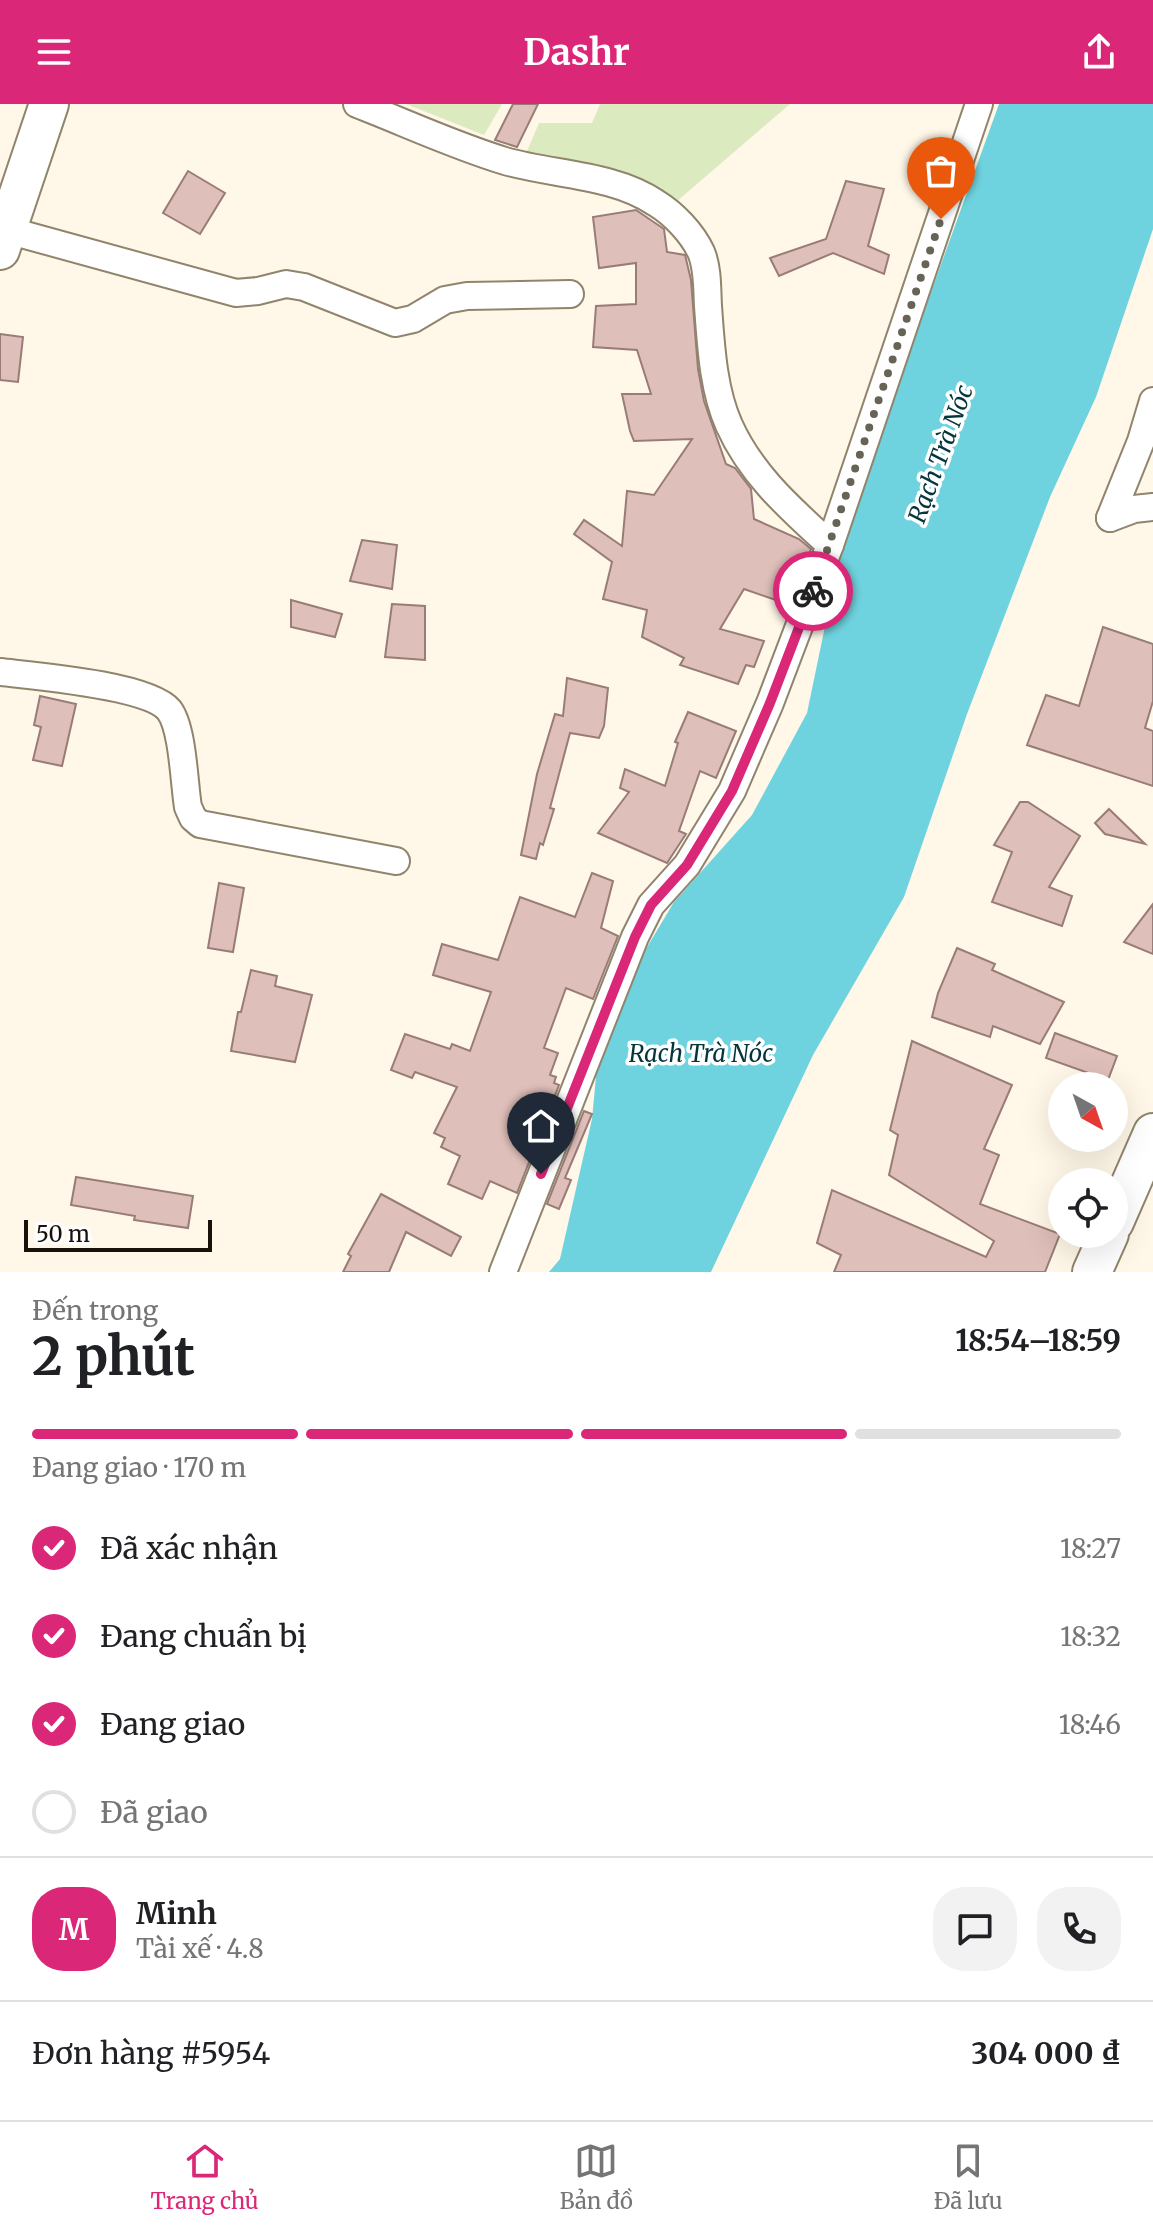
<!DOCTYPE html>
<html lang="vi">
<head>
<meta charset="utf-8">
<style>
  body { margin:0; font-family:Merriweather,serif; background:#f2f2f2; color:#202124; height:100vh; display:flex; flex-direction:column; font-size:30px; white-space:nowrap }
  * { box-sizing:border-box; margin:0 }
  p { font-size:26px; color:#757577 }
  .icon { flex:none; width:44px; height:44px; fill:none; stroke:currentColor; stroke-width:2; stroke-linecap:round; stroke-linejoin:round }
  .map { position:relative; height:1168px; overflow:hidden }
  .drawer { display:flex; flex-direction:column; background:#fff; flex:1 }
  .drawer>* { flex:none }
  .needle { width:52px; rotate:140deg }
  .tools { position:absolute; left:1048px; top:968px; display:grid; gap:16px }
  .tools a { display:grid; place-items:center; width:80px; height:80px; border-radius:50%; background:#fff; box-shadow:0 8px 32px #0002; font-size:40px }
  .scale { position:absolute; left:24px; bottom:20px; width:188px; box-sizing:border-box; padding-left:8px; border:4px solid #17130a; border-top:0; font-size:22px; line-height:28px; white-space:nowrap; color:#17130a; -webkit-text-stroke:6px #fff; paint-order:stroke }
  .pin { position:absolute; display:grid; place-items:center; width:68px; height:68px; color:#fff; margin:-82px -34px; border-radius:50% 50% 50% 0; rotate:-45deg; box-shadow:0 0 8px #0007 }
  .pin .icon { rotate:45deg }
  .courier { position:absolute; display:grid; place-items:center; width:80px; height:80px; margin:-40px; border:6px solid #db2777; border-radius:50%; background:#fff; color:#222; box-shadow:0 2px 10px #0007 }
  .head em { font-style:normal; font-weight:700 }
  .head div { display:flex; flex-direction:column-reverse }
  .head { display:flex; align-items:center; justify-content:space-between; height:136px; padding:0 32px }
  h1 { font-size:52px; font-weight:700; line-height:60px }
  .bar { display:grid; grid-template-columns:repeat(4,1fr); gap:12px 8px; align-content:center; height:96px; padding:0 32px }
  .bar i { height:10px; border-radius:6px; background:#e0e0e0 }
  .bar .selected { background:#db2777 }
  .bar p { grid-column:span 4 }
  .line { display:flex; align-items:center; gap:20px; padding:0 32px; border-top:2px solid #e0e0e0 }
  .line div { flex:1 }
  .round { display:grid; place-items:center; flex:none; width:84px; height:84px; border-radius:32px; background:#f2f2f2 }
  ol { padding:0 32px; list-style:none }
  li { display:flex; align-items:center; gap:24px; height:88px }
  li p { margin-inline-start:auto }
  li .icon { padding:8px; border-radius:50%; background:#db2777; color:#fff; stroke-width:4 }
  li:last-child { color:#757577 }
  li i { width:44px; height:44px; border:4px solid #e0e0e0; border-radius:50% }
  header { display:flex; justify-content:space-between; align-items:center; height:104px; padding:0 32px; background:#db2777; color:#fff; font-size:36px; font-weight:700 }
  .tab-bar { display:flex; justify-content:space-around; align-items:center; height:112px; border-top:2px solid #e0e0e0; background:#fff; font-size:22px; color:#757577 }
  .tab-bar a { display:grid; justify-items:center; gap:4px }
  .tab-bar .selected { color:#db2777 }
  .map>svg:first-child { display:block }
  .green { fill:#dceac0 }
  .water { fill:#6fd3df }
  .building { fill:#dfbfb9; stroke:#997c77; stroke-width:2 }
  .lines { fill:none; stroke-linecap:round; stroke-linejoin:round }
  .street-casing { stroke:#90846c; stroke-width:30 }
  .secondary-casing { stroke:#90846c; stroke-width:42 }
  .street { stroke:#fff; stroke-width:26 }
  .secondary { stroke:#fff; stroke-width:38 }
  .done { stroke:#686357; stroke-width:8; stroke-dasharray:0 14.4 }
  .route { stroke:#db2777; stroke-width:10 }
  .labels { text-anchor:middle; stroke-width:7; stroke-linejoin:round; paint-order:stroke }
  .water-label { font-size:24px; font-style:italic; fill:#04363b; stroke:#fff }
</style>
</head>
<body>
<header><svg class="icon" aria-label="menu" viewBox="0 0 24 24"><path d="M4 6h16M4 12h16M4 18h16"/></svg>Dashr<svg class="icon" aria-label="share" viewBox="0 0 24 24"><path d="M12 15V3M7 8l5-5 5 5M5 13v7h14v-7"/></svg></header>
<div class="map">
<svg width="1153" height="1168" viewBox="0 0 1153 1168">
  <rect width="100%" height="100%" fill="#fff7e7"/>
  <g class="green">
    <polygon points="406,0 502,0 484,31"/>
    <polygon points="600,0 790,0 676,98 525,52 539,19 592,19"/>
  </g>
  <polygon class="water" points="999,0 1153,0 1153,125 1096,293 1050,393 967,610 904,793 813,951 711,1168 549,1168 560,1155 592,1015 601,920 674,798 752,711 807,609 845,426"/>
  <g class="building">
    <polygon points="513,0 538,0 517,43 495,36"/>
    <polygon points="188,67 225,89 200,130 163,109"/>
    <polygon points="846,77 884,85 868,142 889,151 884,170 833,149 779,172 770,154 826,135"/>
    <polygon points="636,106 664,125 667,148 685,151 686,155 691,176 698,265 704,297 726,360 735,364 751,385 754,415 799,435 811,445 790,501 744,485 720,525 764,537 754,563 746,561 738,580 680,561 684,554 642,533 647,506 603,495 612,458 574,430 584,416 622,442 627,387 654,391 692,335 634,337 630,327 622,290 651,290 637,246 593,243 596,202 636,200 636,159 599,164 593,113"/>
    <polygon points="0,230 23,233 18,278 0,276"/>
    <polygon points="362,436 397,441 392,485 350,477"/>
    <polygon points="291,496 342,510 335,533 291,523"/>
    <polygon points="392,500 425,502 425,556 385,553"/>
    <polygon points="1103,523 1153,540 1153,597 1145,624 1153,627 1153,682 1027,641 1046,591 1079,602"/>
    <polygon points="567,574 608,584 604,622 599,634 570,629 550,704 554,705 543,741 540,739 536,755 521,751 537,670 555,610 563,612"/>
    <polygon points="40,592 76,600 62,662 33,656 41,623 34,621"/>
    <polygon points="688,608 736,627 716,674 700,667 679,727 686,730 667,759 598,729 629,688 620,684 625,665 665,682 678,639 675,638"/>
    <polygon points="1020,698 1028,698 1080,732 1049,783 1072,792 1062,822 992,798 1012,748 994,741"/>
    <polygon points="1109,705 1145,740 1105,730 1095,719"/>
    <polygon points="592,769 613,777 601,824 618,832 593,895 566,884 544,944 558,949 550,971 556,973 554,979 559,981 517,1089 490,1077 482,1095 448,1080 460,1052 441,1043 445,1034 434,1029 457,983 415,968 412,974 391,966 405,930 450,945 452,940 470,947 491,888 433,871 442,840 498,856 520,793 575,813"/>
    <polygon points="219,779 244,784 233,848 208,844"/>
    <polygon points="1153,800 1153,850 1124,838"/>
    <polygon points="957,844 995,860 992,866 1064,898 1040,940 993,922 990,933 932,913 938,889"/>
    <polygon points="251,866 277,872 275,882 312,891 295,958 231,947 238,908 241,908"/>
    <polygon points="1055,929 1117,952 1108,976 1046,954"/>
    <polygon points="912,937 1012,981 984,1045 999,1051 980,1100 1060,1130 1045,1168 834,1168 841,1151 817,1139 832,1086 986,1153 994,1137 889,1071 898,1031 890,1026"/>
    <polygon points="584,1007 592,1010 565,1074 571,1076 559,1105 547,1100"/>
    <polygon points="76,1073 193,1092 188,1124 134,1116 135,1112 71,1101"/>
    <polygon points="381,1090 461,1133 451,1152 406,1128 389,1168 343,1168 351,1152 348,1150"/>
  </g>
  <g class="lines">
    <defs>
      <g id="street">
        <path d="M357,0C406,19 455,42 505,57C553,71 613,70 656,99C674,110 692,129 701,148C708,164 707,185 708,202C711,242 713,285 729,321C752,372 791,405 830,441"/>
        <polyline points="7,126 236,189 258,187 286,180 304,183 395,219 413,215 445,196 467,192 570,190"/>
        <polyline points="1110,414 1141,337 1153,297"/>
        <polyline points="1110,414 1134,405 1153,403"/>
        <path d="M0,568C34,572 148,581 169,606C183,624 184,679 188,703L193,714L200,720L396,757"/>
        <polyline points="503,1168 635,833 651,801 687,761 732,687 770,599 830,441 979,0"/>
      </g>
      <g id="secondary">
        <polyline points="0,146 49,0"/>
        <polyline points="1114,1118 1153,1029"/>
        <polyline points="1092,1168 1109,1130"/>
      </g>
    </defs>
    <use href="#street" class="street-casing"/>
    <use href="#secondary" class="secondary-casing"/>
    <use href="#street" class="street"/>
    <use href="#secondary" class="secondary"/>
  </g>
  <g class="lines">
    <polyline class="done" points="813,487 941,115"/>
    <polyline class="route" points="541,1070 635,833 651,801 687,761 732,687 770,599 813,487"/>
  </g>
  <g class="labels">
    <g class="water-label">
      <text transform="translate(941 350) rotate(-70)" y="8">Rạch Trà Nóc</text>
      <text x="701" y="958">Rạch Trà Nóc</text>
    </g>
  </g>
</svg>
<div class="tools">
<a><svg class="needle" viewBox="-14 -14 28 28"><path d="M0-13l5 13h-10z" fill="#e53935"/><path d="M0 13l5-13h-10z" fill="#757577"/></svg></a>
<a><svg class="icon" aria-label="locate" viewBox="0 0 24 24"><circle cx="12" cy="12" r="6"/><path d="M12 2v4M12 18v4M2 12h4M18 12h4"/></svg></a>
</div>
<div class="scale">50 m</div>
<div class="pin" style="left:941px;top:115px;background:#ea580c"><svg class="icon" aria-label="bag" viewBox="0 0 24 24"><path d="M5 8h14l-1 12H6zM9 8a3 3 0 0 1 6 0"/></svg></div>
<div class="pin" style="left:541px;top:1070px;background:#1f2937"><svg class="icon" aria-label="home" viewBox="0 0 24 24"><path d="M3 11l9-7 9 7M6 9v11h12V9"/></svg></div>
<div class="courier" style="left:813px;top:487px"><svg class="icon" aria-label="bike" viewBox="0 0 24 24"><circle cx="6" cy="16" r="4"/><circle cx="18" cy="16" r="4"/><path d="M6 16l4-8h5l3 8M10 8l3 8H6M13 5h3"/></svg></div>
</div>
<section class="drawer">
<div class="head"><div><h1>2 phút</h1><p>Đến trong</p></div><em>18:54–18:59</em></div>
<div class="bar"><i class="selected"></i><i class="selected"></i><i class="selected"></i><i></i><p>Đang giao · 170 m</p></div>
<ol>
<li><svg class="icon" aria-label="check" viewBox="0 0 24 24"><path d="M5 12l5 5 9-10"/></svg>Đã xác nhận<p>18:27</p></li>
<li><svg class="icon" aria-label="check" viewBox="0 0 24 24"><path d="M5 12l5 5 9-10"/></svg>Đang chuẩn bị<p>18:32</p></li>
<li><svg class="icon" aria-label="check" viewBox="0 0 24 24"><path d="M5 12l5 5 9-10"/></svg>Đang giao<p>18:46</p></li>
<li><i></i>Đã giao</li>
</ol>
<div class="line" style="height:144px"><b class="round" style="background:#db2777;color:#fff">M</b><div><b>Minh</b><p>Tài xế · 4.8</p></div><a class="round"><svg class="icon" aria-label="chat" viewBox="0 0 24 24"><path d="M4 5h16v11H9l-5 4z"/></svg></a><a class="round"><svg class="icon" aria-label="phone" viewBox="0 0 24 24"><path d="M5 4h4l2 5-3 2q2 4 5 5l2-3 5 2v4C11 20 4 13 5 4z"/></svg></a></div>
<div class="line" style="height:104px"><div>Đơn hàng #5954</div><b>304 000 ₫</b></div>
</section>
<nav class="tab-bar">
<a class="selected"><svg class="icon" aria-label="home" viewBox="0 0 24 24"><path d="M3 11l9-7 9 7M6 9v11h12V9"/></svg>Trang chủ</a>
<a><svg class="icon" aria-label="map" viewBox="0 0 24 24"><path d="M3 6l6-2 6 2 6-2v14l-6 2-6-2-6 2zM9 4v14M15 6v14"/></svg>Bản đồ</a>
<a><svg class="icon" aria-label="saved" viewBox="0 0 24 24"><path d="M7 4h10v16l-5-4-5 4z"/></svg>Đã lưu</a>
</nav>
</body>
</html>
